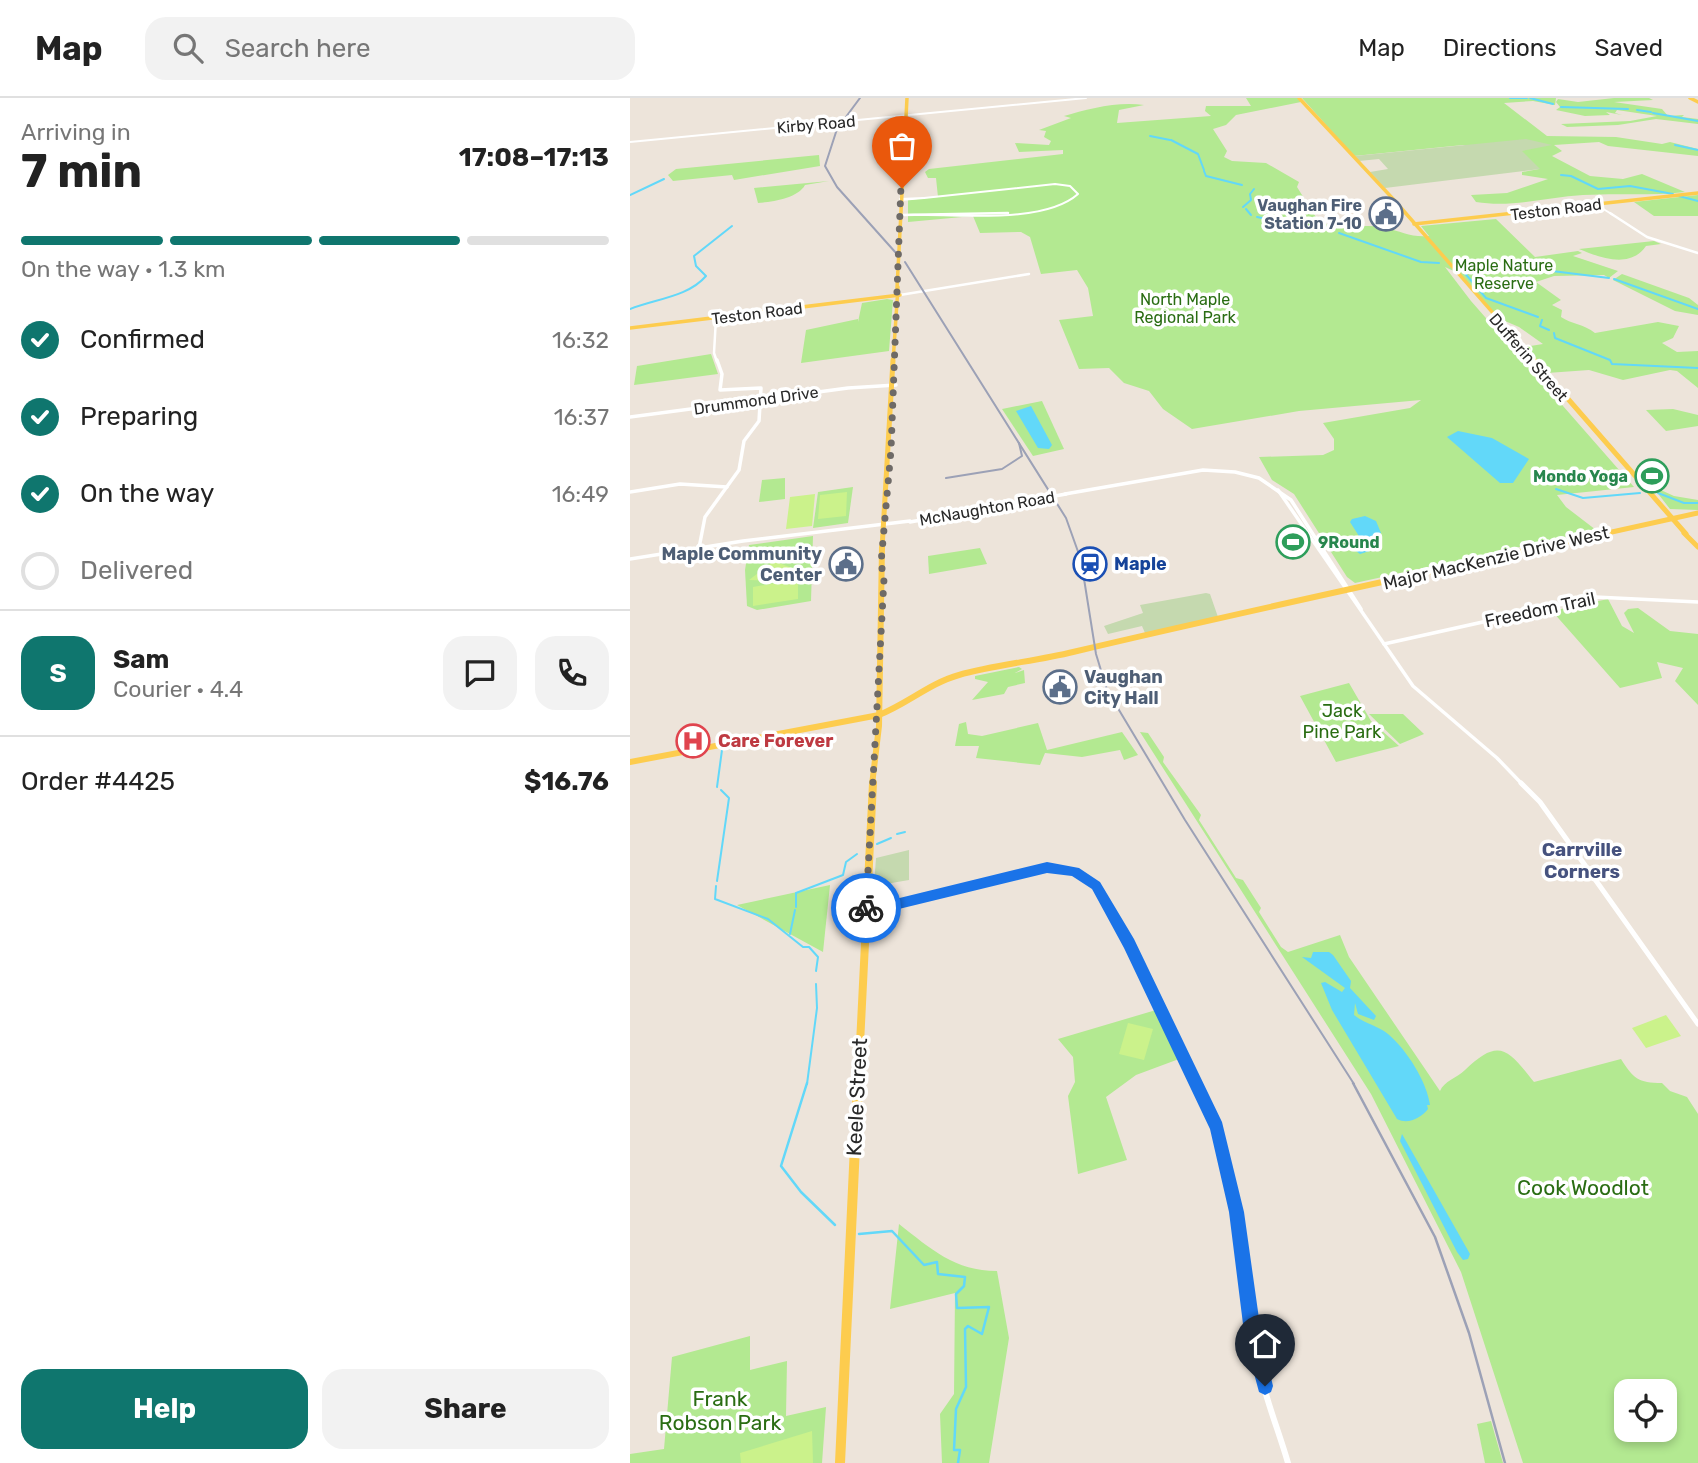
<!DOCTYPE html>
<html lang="en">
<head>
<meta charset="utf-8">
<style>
  body { margin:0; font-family:Rubik,sans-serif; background:#f2f2f2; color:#222; height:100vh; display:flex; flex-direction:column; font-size:26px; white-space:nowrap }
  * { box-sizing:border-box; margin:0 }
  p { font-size:23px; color:#767676 }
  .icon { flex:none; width:38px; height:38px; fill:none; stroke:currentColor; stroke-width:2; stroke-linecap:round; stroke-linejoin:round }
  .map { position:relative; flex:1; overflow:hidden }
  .drawer { display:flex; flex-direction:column; background:#fff; width:630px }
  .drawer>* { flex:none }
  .controls { position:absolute; left:984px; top:1281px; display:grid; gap:14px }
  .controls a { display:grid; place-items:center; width:63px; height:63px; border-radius:14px; background:#fff; box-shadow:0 4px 10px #0003; font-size:35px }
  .pin { position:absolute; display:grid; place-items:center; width:60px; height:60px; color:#fff; margin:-72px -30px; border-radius:50% 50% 50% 0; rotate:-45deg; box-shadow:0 0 7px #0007 }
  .pin .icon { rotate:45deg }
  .courier { position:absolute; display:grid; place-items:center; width:70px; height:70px; margin:-35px; border:5px solid #1a73e8; border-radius:50%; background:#fff; color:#222; box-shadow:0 2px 9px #0007 }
  .summary em { font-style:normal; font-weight:700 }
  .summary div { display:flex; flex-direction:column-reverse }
  .summary { display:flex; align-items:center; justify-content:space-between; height:119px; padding:0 21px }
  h1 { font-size:46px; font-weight:700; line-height:52px }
  .bar { display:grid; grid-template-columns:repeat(4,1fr); gap:10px 7px; align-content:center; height:84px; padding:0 21px }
  .bar i { height:9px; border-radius:5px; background:#e0e0e0 }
  .bar .current { background:#0f766e }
  .bar p { grid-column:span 4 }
  .line { display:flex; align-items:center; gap:18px; padding:0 21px; border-top:2px solid #e0e0e0 }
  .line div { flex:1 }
  .round { display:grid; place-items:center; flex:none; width:74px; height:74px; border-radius:21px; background:#f2f2f2 }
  ol { padding:0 21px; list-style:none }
  li { display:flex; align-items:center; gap:21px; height:77px }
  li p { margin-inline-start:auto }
  li .icon { padding:7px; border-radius:50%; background:#0f766e; color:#fff; stroke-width:4 }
  li:last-child { color:#767676 }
  li i { width:38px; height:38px; border:4px solid #e0e0e0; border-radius:50% }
  .button { display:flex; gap:14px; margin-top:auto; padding:14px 21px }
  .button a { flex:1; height:80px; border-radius:21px; background:#0f766e; color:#fff; font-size:28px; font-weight:700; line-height:80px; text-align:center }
  .button a+a { background:#f2f2f2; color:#222 }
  header { display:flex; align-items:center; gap:42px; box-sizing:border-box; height:98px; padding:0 35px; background:#fff; border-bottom:2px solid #e0e0e0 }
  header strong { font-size:33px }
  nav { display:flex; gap:38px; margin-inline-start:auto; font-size:24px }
  .search { width:490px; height:63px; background:#f2f2f2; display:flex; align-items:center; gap:18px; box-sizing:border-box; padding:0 24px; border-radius:21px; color:#767676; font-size:26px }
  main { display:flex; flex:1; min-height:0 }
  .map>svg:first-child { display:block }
  .green { fill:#b3e991; fill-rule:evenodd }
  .cemetery { fill:#c5d9af }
  .pitch { fill:#cbf28b }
  .water { fill:#62d8f9 }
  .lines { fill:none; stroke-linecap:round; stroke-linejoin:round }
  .stream-far1 { stroke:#62d8f9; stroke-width:2 }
  .stream { stroke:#62d8f9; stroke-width:2.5 }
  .minor-far4 { stroke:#fff; stroke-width:2 }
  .minor-far3 { stroke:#fff; stroke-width:2.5 }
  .minor-far2 { stroke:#fff; stroke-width:3.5 }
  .minor-far1 { stroke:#fff; stroke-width:5 }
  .minor { stroke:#fff; stroke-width:6 }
  .major-far4 { stroke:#fdcc4e; stroke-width:3.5 }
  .major-far3 { stroke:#fdcc4e; stroke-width:5 }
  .major-far2 { stroke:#fdcc4e; stroke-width:6 }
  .major-far1 { stroke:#fdcc4e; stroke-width:8 }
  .major { stroke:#fdcc4e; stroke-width:10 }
  .rail-far1 { stroke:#9ca1b6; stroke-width:2 }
  .rail { stroke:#9ca1b6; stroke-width:2.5 }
  .route { fill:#1a73e8 }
  .done { stroke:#6e6a67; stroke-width:7; stroke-dasharray:0 12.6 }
  .labels { text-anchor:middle; stroke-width:7; stroke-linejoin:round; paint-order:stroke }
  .far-street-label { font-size:16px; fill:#292929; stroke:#fff }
  .far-service-label { font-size:16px; font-weight:bold; fill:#4e5e75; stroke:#fff; text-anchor:end }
  .far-park-label { font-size:16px; fill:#2a6d13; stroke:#fff }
  .far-leisure-label { font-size:16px; font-weight:bold; fill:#27864d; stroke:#fff; text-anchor:end }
  .service-label { font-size:18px; font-weight:bold; fill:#4e5e75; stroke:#fff; text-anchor:end }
  .street-label { font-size:18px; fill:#292929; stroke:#fff }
  .transit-label { font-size:18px; font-weight:bold; fill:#164399; stroke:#fff; text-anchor:start }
  .park-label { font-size:18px; fill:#2a6d13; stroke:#fff }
  .health-label { font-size:18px; font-weight:bold; fill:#be3a42; stroke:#fff; text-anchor:start }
  .neighbourhood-label { font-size:19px; font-weight:bold; fill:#46527e; stroke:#fff }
  .near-street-label { font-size:21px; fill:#292929; stroke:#fff }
  .near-park-label { font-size:21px; fill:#2a6d13; stroke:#fff }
</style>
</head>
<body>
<header>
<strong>Map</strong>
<div class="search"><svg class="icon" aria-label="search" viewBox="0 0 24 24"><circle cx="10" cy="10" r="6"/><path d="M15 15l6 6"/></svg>Search here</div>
<nav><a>Map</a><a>Directions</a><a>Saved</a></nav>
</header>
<main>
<section class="drawer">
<div class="summary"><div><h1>7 min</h1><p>Arriving in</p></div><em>17:08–17:13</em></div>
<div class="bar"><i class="current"></i><i class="current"></i><i class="current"></i><i></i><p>On the way · 1.3 km</p></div>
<ol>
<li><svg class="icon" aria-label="check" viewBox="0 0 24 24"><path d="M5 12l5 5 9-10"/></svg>Confirmed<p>16:32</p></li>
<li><svg class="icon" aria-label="check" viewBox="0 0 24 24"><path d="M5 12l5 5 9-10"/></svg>Preparing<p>16:37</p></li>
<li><svg class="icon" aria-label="check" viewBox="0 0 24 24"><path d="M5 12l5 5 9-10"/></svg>On the way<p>16:49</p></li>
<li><i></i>Delivered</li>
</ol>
<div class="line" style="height:126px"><b class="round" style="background:#0f766e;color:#fff">S</b><div><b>Sam</b><p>Courier · 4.4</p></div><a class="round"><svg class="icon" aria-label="chat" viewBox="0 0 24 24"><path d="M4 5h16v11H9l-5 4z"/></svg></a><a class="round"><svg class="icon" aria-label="phone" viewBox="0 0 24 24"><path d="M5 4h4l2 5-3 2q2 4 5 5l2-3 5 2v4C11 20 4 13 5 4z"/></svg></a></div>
<div class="line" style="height:91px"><div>Order #4425</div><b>$16.76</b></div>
<div class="button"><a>Help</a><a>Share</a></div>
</section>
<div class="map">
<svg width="1068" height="1365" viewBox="0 0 1068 1365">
  <rect width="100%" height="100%" fill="#ede4da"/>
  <g class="green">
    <path d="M616,0H668L671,4L606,17L596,27L583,31L597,53L594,59L602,63L636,65L669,84L667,89L689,124C711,132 733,125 755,130C771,133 782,140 799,138L791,128L866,121L905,159L948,153L952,155L943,158L988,173L979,180L974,177L924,178L906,184L931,202L922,207L932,212L931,219C941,226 954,226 965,235L1028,224L1049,228L1043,240L1032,245L1047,254L1068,253V290L1047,273L1040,272L993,282L959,272L917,275L894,249L913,246L889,229L868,220L830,176L815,169L841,203L1004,389L927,397L936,409L966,432L725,485L717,479L664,396L642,382L629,359L693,357L704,352V341L693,325L780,310L791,302L669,313L562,331L533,311L519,293L494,285L479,270L449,271L429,222L463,218L458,190L447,172L411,176L400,139L391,134L350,135L343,118L278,124V102L308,99L306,80H298L295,74L299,71L433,56V52L389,54L385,45L419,47L421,43L414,39L416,33L409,32L441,20L434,18C457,11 488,3 514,7L489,12L487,25L581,18L575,13L576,8H621Z"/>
    <path d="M672,0H926L925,7L903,3L874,5L917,38L986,39L1032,46L1040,44L1068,51V58L978,48L969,44L924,47L932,53L922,58L960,78L993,81L1012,76L1055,94C1021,98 988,95 953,97C917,99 883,110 846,104L841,97L877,95L918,81L892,77V74L909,71L897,63L833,47L724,58Z"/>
    <polygon points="984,0 1019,0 1023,2 984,4 1032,11 1038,18 1054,17 1052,19 1068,21 1068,26 1026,21 988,27 937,29 931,26 1000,23 1027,18 987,12 985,15 992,17 976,14 980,17 955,18 926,12 930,9 926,4 928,1 948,4"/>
    <polygon points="189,57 190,68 104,82 102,77 43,83 38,77 46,71"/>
    <path d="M199,83L175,87C168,100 143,104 128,105L124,90Z"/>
    <polygon points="1068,97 1068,118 1024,118 1004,104"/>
    <path d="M1024,143L1031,146L1016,148C1000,171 971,160 949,151Z"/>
    <polygon points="992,176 1059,200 1068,207 1068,217 1045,213 983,182"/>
    <polygon points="257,201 263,202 259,253 171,265 176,232 228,221 228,224 232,205"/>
    <polygon points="81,256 88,276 4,287 7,268"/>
    <polygon points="412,303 434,351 403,358 372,311"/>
    <polygon points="1043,311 1068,317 1068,328 1036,333 1016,312"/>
    <polygon points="155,380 155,401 129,404 132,382"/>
    <polygon points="1022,388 1044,398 1068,402 1068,412 1040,411"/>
    <polygon points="223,389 218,425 183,430 188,394"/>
    <polygon points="183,438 181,503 127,512 117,508 115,472 119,447"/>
    <polygon points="350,450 357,466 299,476 298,458"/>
    <polygon points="978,501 992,528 1004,535 994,515 998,511 1008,510 1040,533 1068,536 1068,607 1045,583 1053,570 1027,564 1032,580 990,590 922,513"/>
    <polygon points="389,569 392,571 385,575 394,572 395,585 378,589 374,596 342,602 358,584 345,581 345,578"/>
    <polygon points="719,585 741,623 769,648 706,664 670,598"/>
    <polygon points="739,616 773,616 794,636 770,646"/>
    <polygon points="336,624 338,636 352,638 408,625 417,652 492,634 508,657 494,662 490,652 452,659 415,655 410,667 346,660 349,648 325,648 329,626"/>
    <path d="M510,634L518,635L534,659L533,664L571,717L569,722L606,780L613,782L631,810L629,814L651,849L658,854L710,837L719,859L810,993C814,983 827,980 835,972C869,939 878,951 904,984L991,961C1003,980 1008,985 1032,985L1040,993L1057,999L1068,1016V1365H893L831,1174L741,996ZM996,1293H1034V1332H996Z"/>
    <polygon points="200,787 193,854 107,807"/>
    <polygon points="526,912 549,961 506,977 476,999 497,1062 448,1076 438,998 445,984 443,959 428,941"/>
    <path d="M269,1126C301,1151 325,1173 367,1173L379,1240L359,1365H312L310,1316L324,1296L325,1195L260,1211Z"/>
    <polygon points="120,1238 120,1272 157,1263 156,1318 196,1309 192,1365 0,1365 0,1356 34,1351 42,1259"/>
    <polygon points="861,1323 873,1365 855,1365 847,1326"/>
  </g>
  <g class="cemetery">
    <polygon points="896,41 922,47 892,53 910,71 755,90 740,74 758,71 749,61 729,63 725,58"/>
    <polygon points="576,495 580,496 588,519 515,535 512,528 478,536 474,528 513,515 510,507"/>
    <polygon points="279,752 279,782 244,788 246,760"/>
  </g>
  <g class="pitch">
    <polygon points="217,394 216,418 188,421 190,397"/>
    <polygon points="185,396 182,428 156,431 160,399"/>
    <polygon points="144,463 167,472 148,483 119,482"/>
    <polygon points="168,481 168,501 123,508 123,489"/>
    <polygon points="1036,917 1051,938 1016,950 1002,930"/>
    <polygon points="498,925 523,931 514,962 489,956"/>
    <polygon points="182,1333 183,1365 111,1365 110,1355"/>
  </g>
  <g class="water">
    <polygon points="401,308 422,347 419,351 408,350 386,313"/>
    <polygon points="828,333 862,340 899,361 883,385 870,385 817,339"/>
    <polygon points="735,418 746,423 751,435 743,452 730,456 726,453 734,446 720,424 722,421"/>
    <path d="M683,854H699L703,857L721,883L720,890L746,918L744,922L728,916L725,905L724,917C735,926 747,927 758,936C777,952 797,984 800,1007H797L798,1011C791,1020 778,1027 767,1021L702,912L691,885L695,884L712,894L715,890L672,859L681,860Z"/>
    <polygon points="772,1036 840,1156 838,1161 833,1162 827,1154 770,1043"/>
  </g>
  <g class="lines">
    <g class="stream-far1">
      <polyline points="880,0 897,0"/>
      <polyline points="900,0 923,6"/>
      <polyline points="931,9 998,11"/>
      <polyline points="1007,12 1021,14"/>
      <polyline points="1023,15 1068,23"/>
      <polyline points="520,38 540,42"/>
      <polyline points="541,42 568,56 574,72"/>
      <polyline points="1045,47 1068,52"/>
      <polyline points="574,73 576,78 612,87"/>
      <polyline points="931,77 941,78 968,91 1000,88 1043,96"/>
      <polyline points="0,97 34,81"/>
      <polyline points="1049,98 1068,103"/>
      <polyline points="613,109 621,102 620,96 624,91"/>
      <polyline points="616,111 621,117"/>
      <polyline points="627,119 685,131"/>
      <polyline points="709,135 791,164 809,165"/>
      <polyline points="827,166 856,200 908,219"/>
      <polyline points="922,173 979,180"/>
      <polyline points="984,181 1068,211"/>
      <path d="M0,211C25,201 58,199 76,178L66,168L64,158L102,128"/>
      <polyline points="912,222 910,228 919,232"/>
      <polyline points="924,235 925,240 980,262 982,266 1068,270"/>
      <polyline points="926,391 953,400 1010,395"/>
      <polyline points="1028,395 1054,405 1068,405"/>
      <polyline points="87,689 92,652"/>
      <polyline points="267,736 275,734"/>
      <polyline points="247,746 261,740"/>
      <polyline points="87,783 99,700 91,692"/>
      <polyline points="86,788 85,801 138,821 173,849 179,849 188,859 186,873"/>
      <polyline points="166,809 166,795 213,777 216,764 227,756"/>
      <polyline points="160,836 165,812"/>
      <polyline points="177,986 187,910 186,886"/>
    </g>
    <g class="stream">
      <polyline points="177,985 151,1068 171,1094 205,1127"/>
      <polyline points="229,1136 262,1133 294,1167 307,1164 308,1176 335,1179 334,1188 326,1196 327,1210 359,1209 352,1236 338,1228 335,1231 336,1289 326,1311 324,1352 330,1352 328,1365"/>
    </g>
    <g class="minor-far4">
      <polyline points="0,44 456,0"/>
      <polyline points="270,101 294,100 270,102"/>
      <polyline points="967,107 983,117"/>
      <path d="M273,117C320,115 412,128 448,96L440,88L425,86L294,100"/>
    </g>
    <g class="minor-far3">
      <polyline points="980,115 1017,139 1068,155"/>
      <polyline points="272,117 378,115"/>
      <polyline points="270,197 399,176"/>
      <polyline points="86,220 84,255 87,264"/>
    </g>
    <g class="minor-far2">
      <polyline points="0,319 218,290 266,287"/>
      <polyline points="648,392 783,588 867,660 893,687"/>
      <polyline points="0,394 50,386 97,389"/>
      <polyline points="435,396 573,372 605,374 629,380 661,402 731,511"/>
      <polyline points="280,424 436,396"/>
      <polyline points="69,450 75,419 109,372 114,343 129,323 131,290 90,292 92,276 87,262"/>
      <polyline points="0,461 113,443 280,423"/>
      <polyline points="754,546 965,499 1068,504"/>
    </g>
    <g class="minor-far1">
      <polyline points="891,685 910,704 1068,926"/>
      <polyline points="237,813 417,770 449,775 466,787 473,797 567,986"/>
    </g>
    <path class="minor" d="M566,985C609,1069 612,1164 627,1256C632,1293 648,1330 658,1365"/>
    <g class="major-far4">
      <polyline points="669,0 765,103 906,264"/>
      <polyline points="1060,0 1068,4"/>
      <polyline points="784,126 1068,95"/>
      <polyline points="267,190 277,0"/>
      <polyline points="0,230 270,197"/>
      <polyline points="263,264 268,189"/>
    </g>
    <g class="major-far3">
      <polyline points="904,262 1056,436"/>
      <polyline points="1054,435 1068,449"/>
      <polyline points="252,451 263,262"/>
      <polyline points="905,451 1068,415"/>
    </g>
    <g class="major-far2">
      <path d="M0,664L249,617C277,606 300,585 329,577C363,567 407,563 443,554C599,517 756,483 913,449"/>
      <polyline points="242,687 249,628 252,449"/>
    </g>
    <polyline class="major-far1" points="228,986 243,685"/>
    <polyline class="major" points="210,1365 228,985"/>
    <g class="rail-far1">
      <polyline points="230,0 207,31 195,68 207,89 266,155"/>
      <polyline points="275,164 436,420 451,462 466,556 477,592 555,722 724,986"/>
      <polyline points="316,380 372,371 392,358 389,345"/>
    </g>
    <polyline class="rail" points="723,985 805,1139 839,1235 875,1365"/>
  </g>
  <polygon class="route" points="417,764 449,770 470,784 504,841 592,1024 614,1114 632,1242 643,1288 641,1294 635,1297 629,1294 615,1242 599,1114 580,1031 494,850 462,791 442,778 417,775 236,819 230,813 232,806 236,805 241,807"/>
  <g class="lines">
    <polyline class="done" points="236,810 254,481 251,465 261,352 271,87 272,90"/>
  </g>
  <defs>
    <symbol id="civic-ring" viewBox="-11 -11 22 22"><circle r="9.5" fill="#fff" stroke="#5c6f8a" stroke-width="1.5"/><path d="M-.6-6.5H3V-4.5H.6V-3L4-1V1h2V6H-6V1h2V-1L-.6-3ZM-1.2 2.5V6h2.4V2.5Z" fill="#5c6f8a"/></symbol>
    <symbol id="stadium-ring" viewBox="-11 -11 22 22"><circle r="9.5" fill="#fff" stroke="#2e9e5b" stroke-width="1.5"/><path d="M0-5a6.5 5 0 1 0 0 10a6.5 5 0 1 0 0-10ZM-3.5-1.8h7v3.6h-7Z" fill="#2e9e5b"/></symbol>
    <symbol id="station-ring" viewBox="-11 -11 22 22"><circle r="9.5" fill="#fff" stroke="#1a4fb4" stroke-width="1.5"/><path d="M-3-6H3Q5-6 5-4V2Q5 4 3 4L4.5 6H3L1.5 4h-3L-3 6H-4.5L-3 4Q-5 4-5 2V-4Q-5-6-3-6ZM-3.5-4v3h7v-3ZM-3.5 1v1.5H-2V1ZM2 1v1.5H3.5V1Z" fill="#1a4fb4"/></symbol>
    <symbol id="hospital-ring" viewBox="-11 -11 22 22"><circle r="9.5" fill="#fff" stroke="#e0444e" stroke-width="1.5"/><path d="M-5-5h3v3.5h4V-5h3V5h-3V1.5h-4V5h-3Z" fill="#e0444e"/></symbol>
  </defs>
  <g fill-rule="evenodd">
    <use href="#civic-ring" x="737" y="97" width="38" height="38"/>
    <use href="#stadium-ring" x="1003" y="359" width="38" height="38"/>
    <use href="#stadium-ring" x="644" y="425" width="38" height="38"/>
    <use href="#civic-ring" x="197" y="447" width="38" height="38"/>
    <use href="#station-ring" x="441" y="447" width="38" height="38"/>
    <use href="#civic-ring" x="411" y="570" width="38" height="38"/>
    <use href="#hospital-ring" x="44" y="624" width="38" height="38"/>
  </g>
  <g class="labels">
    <g class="far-street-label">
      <text transform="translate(186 26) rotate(-5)" y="6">Kirby Road</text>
      <text transform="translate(926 111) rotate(-7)" y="6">Teston Road</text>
      <text transform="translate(127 215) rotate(-7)" y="6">Teston Road</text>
      <text transform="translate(899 259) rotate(49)" y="6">Dufferin Street</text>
      <text transform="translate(126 302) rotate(-8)" y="6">Drummond Drive</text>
      <text transform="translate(357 410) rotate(-10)" y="6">McNaughton Road</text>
    </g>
    <g class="far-service-label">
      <text x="732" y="113">Vaughan Fire<tspan x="732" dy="18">Station 7-10</tspan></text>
    </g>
    <g class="far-park-label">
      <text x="874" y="173">Maple Nature<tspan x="874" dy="18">Reserve</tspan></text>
      <text x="555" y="207">North Maple<tspan x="555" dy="18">Regional Park</tspan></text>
    </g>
    <g class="far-leisure-label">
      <text x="998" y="384">Mondo Yoga</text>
      <text x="688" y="450" text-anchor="start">9Round</text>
    </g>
    <g class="service-label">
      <text x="192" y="462">Maple Community<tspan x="192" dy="21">Center</tspan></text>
      <text x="454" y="585" text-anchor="start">Vaughan<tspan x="454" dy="21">City Hall</tspan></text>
    </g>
    <g class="street-label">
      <text transform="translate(866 460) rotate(-13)" y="6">Major MacKenzie Drive West</text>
      <text transform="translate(910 512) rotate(-12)" y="6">Freedom Trail</text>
    </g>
    <g class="transit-label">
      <text x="484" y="472">Maple</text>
    </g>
    <g class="park-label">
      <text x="712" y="619">Jack<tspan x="712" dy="21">Pine Park</tspan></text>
    </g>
    <g class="health-label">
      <text x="88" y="649">Care Forever</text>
    </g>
    <g class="neighbourhood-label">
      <text x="952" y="758">Carrville<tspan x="952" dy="22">Corners</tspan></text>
    </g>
    <g class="near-street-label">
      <text transform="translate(227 999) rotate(-87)" y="7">Keele Street</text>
    </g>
    <g class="near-park-label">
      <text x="953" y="1097">Cook Woodlot</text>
      <text x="90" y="1308">Frank<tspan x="90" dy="24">Robson Park</tspan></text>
    </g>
  </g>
</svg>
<div class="controls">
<a><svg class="icon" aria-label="locate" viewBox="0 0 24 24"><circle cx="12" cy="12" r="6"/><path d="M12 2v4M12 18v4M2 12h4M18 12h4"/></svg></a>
</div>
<div class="pin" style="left:272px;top:90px;background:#ea580c"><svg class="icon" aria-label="bag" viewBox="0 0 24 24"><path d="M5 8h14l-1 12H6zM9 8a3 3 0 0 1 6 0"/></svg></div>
<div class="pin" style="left:635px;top:1288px;background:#1f2937"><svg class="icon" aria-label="home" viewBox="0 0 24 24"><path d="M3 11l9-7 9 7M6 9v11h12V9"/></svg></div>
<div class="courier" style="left:236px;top:810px"><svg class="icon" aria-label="bike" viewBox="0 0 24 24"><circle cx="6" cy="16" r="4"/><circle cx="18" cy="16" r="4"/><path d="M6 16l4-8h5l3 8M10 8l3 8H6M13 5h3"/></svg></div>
</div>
</main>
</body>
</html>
